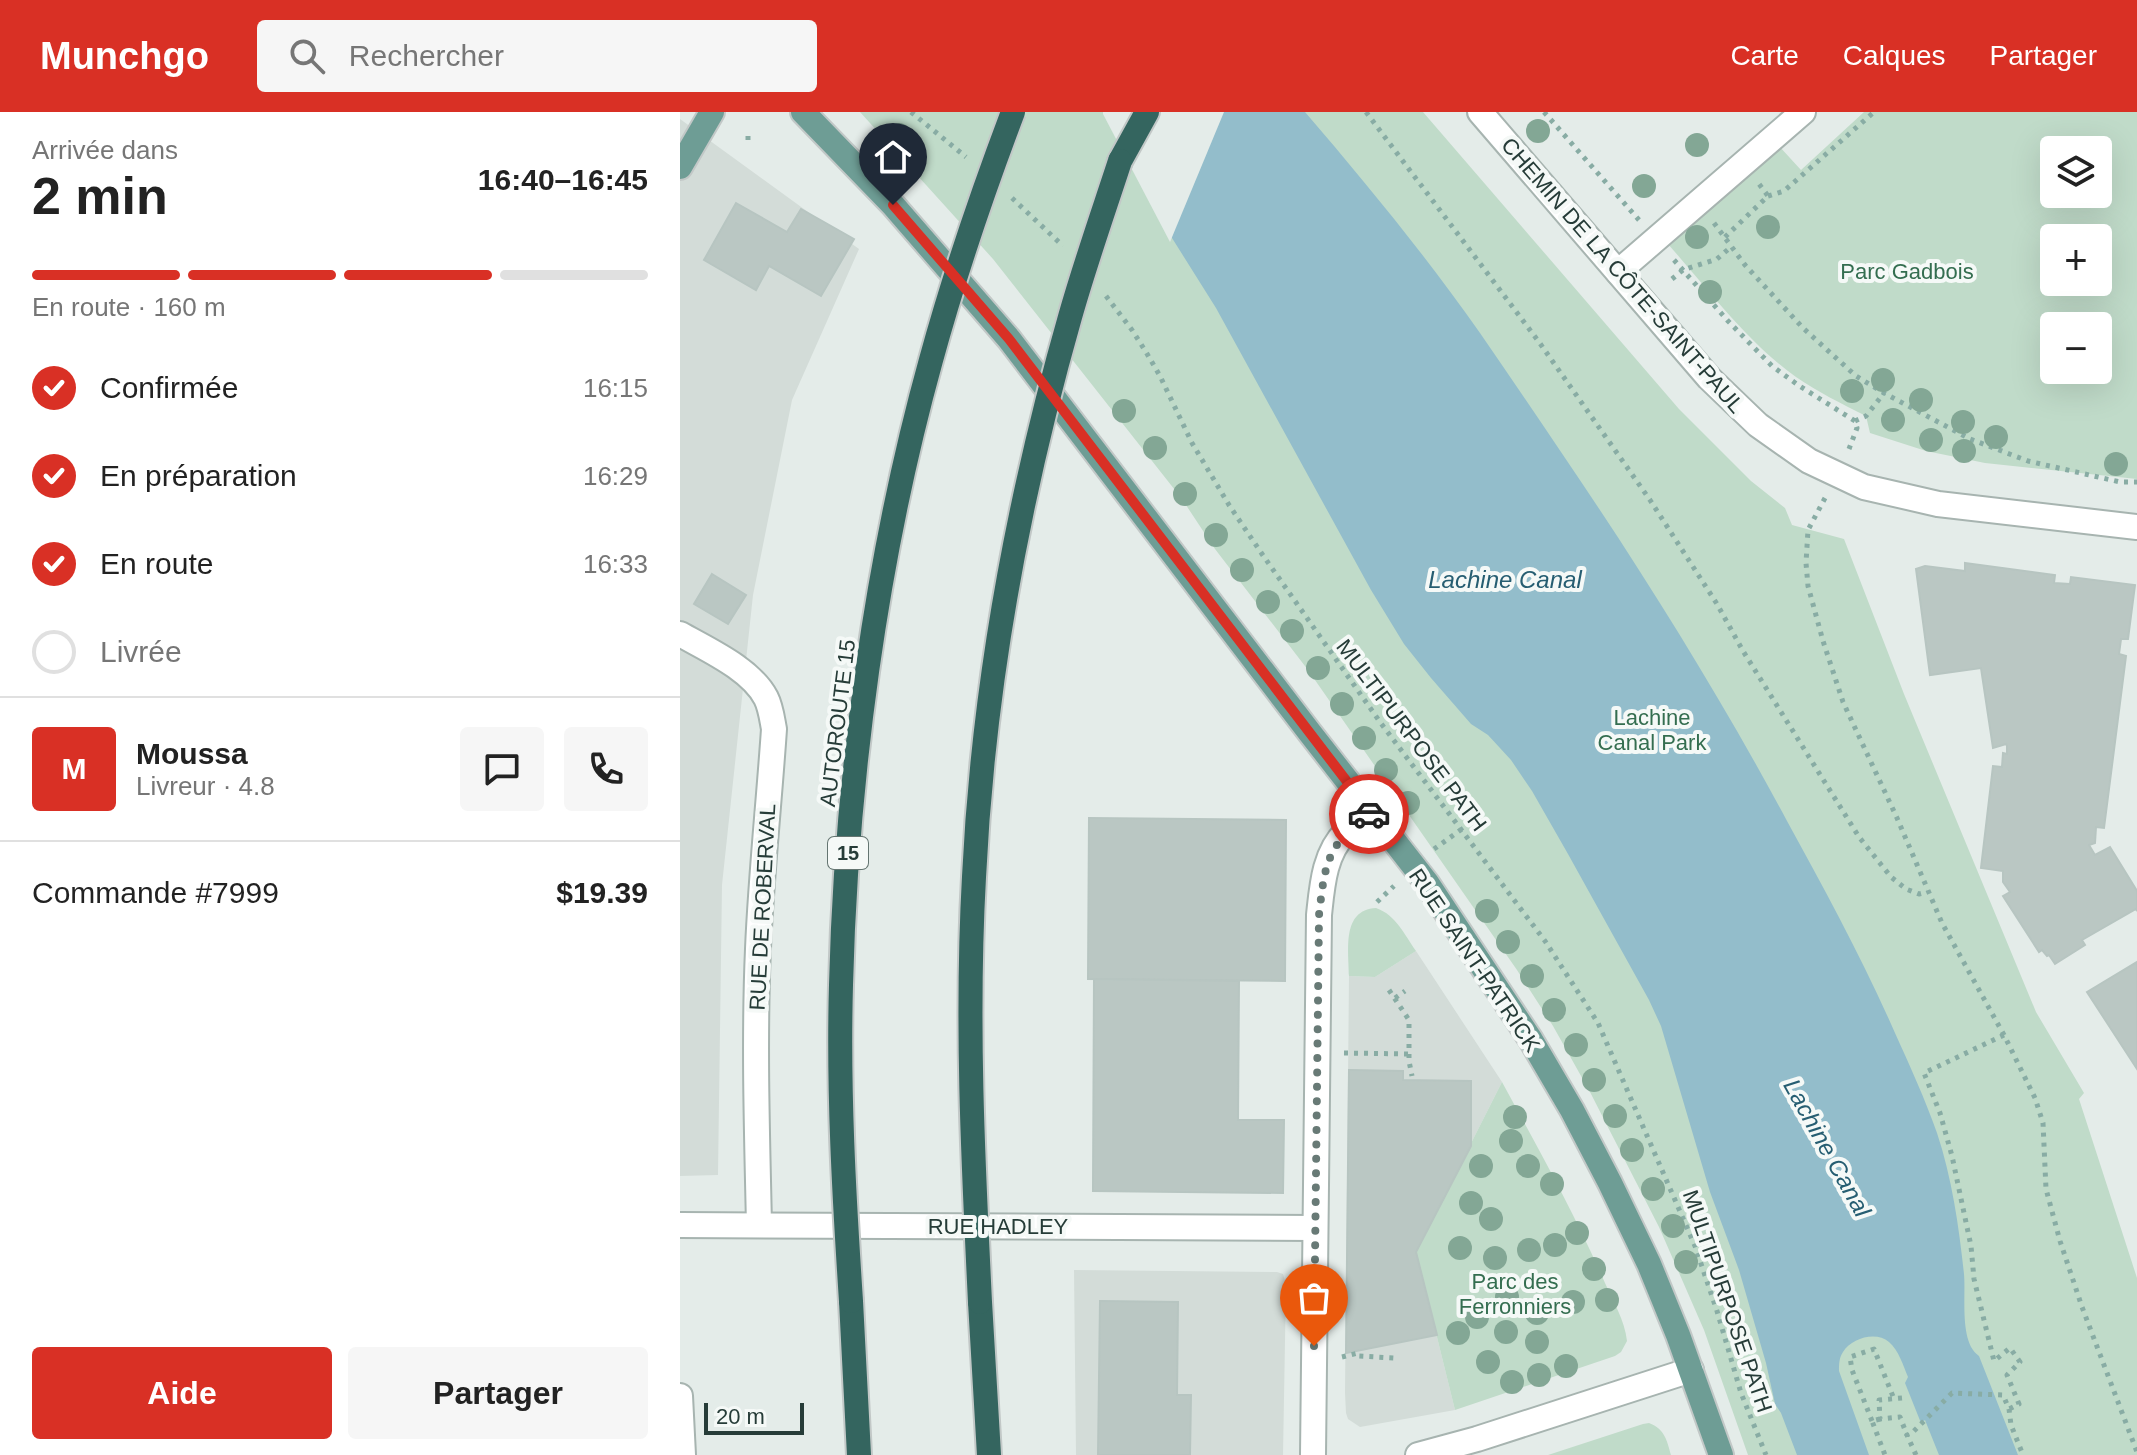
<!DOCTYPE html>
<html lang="fr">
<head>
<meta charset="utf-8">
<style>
  body { margin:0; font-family:Helvetica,sans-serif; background:#f6f6f6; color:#222; height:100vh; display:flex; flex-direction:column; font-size:30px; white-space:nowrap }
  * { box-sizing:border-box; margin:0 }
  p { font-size:26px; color:#767676 }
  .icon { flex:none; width:44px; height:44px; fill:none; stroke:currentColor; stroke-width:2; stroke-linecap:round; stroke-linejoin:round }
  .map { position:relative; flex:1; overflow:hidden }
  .side { display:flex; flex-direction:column; background:#fff; width:680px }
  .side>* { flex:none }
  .controls { position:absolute; left:1360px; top:24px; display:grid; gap:16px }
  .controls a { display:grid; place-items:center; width:72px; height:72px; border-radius:8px; background:#fff; box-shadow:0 8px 32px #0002; font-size:40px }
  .scale { position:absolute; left:24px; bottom:20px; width:100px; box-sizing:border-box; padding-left:8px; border:4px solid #263c38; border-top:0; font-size:22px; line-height:28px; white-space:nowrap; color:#263c38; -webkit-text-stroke:6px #f5f9f7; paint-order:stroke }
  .pin { position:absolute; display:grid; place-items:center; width:68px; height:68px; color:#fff; margin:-82px -34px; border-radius:50% 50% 50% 0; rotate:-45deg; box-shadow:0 0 8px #0007 }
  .pin .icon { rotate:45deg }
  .courier { position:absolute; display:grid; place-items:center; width:80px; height:80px; margin:-40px; border:6px solid #d93025; border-radius:50%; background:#fff; color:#222; box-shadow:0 2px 10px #0007 }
  .overview em { font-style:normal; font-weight:600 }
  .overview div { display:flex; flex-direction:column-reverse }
  .overview { display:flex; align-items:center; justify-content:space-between; height:136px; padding:0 32px }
  h1 { font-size:52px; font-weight:600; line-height:60px }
  .bar { display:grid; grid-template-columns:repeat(4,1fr); gap:12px 8px; align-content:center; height:96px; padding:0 32px }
  .bar i { height:10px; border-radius:6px; background:#e0e0e0 }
  .bar .selected { background:#d93025 }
  .bar p { grid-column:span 4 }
  .line { display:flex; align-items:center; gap:20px; padding:0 32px; border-top:2px solid #e0e0e0 }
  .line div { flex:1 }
  .round { display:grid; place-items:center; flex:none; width:84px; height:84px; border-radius:8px; background:#f6f6f6 }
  ol { padding:0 32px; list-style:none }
  li { display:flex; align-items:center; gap:24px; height:88px }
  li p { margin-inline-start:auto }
  li .icon { padding:8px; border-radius:50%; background:#d93025; color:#fff; stroke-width:4 }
  li:last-child { color:#767676 }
  li i { width:44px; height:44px; border:4px solid #e0e0e0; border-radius:50% }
  .button { display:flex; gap:16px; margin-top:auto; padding:16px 32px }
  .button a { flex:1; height:92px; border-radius:8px; background:#d93025; color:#fff; font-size:32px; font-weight:600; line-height:92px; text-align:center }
  .button a+a { background:#f6f6f6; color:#222 }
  header { display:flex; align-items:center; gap:48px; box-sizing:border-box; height:112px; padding:0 40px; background:#d93025; color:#fff }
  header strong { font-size:38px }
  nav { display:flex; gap:44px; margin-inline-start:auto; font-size:28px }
  .search { width:560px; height:72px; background:#f6f6f6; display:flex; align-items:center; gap:20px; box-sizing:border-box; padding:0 28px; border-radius:8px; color:#767676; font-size:30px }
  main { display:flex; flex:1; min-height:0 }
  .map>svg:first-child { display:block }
  .built { fill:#d3dcd8 }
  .green { fill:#c0dbc9; fill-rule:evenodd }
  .water { fill:#93bdcb }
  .pier { fill:#e4ece9 }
  .building { fill:#bac7c3; stroke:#b7c5c1; stroke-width:2 }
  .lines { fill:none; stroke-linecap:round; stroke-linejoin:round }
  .minor-casing { stroke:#a7b4b0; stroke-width:28 }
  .major-casing { stroke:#c2c8c7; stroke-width:28 }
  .highway-casing { stroke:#c2c8c7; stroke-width:28 }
  .path { stroke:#88aca4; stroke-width:5; stroke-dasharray:4 6; stroke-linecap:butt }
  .minor { stroke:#fff; stroke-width:24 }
  .major { stroke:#6e9d95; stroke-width:24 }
  .highway { stroke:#34655f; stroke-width:24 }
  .highway-bridge-casing { stroke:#c2c8c7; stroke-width:28; stroke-linecap:butt }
  .highway-bridge { stroke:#34655f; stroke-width:24 }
  .tree { fill:#83a795 }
  .done { stroke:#687a76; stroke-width:8; stroke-dasharray:0 14.4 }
  .route { stroke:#d93025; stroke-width:10 }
  .labels { text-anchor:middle; stroke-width:8; stroke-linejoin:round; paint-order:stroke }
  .shield { fill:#f5f9f7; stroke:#647571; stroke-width:2 }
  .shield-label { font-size:20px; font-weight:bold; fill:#263c38 }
  .park-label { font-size:22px; fill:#346e50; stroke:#f5f9f7 }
  .street-label { font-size:22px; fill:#263c38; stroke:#f5f9f7 }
  .water-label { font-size:24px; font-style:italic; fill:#265e72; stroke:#f5f9f7 }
</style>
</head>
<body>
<header>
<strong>Munchgo</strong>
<div class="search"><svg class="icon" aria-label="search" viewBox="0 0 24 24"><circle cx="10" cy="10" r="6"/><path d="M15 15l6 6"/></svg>Rechercher</div>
<nav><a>Carte</a><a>Calques</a><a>Partager</a></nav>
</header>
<main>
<section class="side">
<div class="overview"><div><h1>2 min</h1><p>Arrivée dans</p></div><em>16:40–16:45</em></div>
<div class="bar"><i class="selected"></i><i class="selected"></i><i class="selected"></i><i></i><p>En route · 160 m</p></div>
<ol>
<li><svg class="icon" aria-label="check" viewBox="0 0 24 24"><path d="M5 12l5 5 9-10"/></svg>Confirmée<p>16:15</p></li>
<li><svg class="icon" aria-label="check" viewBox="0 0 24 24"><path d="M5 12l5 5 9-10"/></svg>En préparation<p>16:29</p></li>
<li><svg class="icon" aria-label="check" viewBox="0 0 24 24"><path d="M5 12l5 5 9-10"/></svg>En route<p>16:33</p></li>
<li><i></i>Livrée</li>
</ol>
<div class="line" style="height:144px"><b class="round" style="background:#d93025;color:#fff">M</b><div><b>Moussa</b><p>Livreur · 4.8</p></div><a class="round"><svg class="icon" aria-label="chat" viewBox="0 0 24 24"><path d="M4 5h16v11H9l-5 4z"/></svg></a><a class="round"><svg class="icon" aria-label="phone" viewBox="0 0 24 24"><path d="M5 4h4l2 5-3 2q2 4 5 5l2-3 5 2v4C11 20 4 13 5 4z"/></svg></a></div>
<div class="line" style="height:104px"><div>Commande #7999</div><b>$19.39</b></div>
<div class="button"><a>Aide</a><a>Partager</a></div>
</section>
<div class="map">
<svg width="1457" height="1343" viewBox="0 0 1457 1343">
  <rect width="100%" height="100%" fill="#e4ece9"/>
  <g class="built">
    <polygon points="0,7 179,137 112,288 73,483 42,773 38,1063 0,1064"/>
    <polygon points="736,839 822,970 736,1140 775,1298 680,1315 668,1307 666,1301 665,1281 669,864 695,865"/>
    <polygon points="394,1158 597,1160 603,1162 606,1172 603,1343 396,1343"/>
  </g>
  <g class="green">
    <polygon points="180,0 743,0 999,297 1071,369 1105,396 1112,413 1164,427 1224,582 1356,900 1404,981 1399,987 1457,1166 1457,1343 1068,1343 1024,1218 979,1115 910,980 873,914 837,858 628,558 535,437 502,387 313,147"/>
    <path d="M1184,0H1457V367L1305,351L1246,339L1190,321L1186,304C1162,292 1138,280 1116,265C1069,232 1026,175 988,132L1099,34L1121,58ZM1374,38H1418V82H1374ZM1374,126H1418V170H1374ZM1374,214H1418V258H1374Z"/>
    <path d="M696,796C716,803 724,822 736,839L695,865L669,864C669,839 661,798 696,796Z"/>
    <path d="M822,970C858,1036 895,1102 925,1171C933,1189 945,1209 947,1229L941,1240L935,1244L775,1298L736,1140Z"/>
    <path d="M969,1311C985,1317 987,1329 991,1343H868L963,1312Z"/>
  </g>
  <path class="water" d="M427,0H625C686,71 746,144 800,221C827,260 854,300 881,340C962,459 1039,582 1107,709C1145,778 1183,848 1215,921C1230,954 1245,987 1257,1021C1272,1066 1279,1115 1284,1162C1286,1185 1279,1231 1299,1244L1338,1343H1259L1245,1308L1241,1311L1225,1271L1228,1265C1223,1253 1219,1239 1209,1230C1196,1219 1172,1226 1163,1240C1159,1246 1159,1252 1159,1259L1189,1343H1117L1101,1301L1095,1292L1086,1251L1059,1158L1030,1080L981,914L969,888L888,742L852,679L831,648L808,623L791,612L751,566L724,532L691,478L536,196L492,126Z"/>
  <polygon class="pier" points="423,0 544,0 490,130 423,2"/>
  <g class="building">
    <polygon points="56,91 107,120 121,97 174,127 141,184 89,154 76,178 24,148"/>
    <polygon points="1285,451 1375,463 1374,471 1390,472 1391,465 1455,473 1448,527 1441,527 1439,542 1446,544 1424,716 1416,715 1415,731 1409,733 1415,743 1430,735 1457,779 1457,799 1456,797 1402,828 1405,833 1375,852 1369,843 1367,844 1362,838 1359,840 1323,784 1330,780 1323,770 1323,759 1301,756 1313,654 1322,655 1323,641 1327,642 1327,634 1326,632 1313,636 1301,556 1250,563 1236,457 1245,454 1285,459"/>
    <polygon points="32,462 66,483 48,512 14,492"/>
    <polygon points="409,706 606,708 605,869 408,867"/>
    <polygon points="1457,850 1457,957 1407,880"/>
    <polygon points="414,867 559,869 558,1008 604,1008 603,1081 413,1079"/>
    <polygon points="669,958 723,959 723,968 791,969 791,1034 736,1140 757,1223 666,1241"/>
    <polygon points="420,1189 498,1190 497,1283 511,1283 510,1343 418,1343"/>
  </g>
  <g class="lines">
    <defs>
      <g id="minor">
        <polyline points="800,0 1029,266 1078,313 1129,349 1184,375 1258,392 1457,415"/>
        <polyline points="938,160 1123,0"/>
        <path d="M0,522C28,538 71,557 86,586C91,596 92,607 94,617C89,691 81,764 78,837C74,929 77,1021 79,1113"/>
        <polyline points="0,1113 635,1116"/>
        <polyline points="0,1284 3,1343"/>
        <path d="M633,1343L639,803C642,775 644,741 666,720C673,713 683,707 691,701"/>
        <polyline points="738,1343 797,1327 1011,1258"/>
      </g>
      <g id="major">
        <polyline points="123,0 213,93 329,227 630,621 747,771 851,928 892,998 930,1071 969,1152 998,1223 1041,1343"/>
        <polyline points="0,55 32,0"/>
      </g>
      <g id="highway">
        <polyline points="440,49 467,0"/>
        <polyline points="171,1189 179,1343"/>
        <polyline points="300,1190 309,1343"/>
      </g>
    </defs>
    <use href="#minor" class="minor-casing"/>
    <use href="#major" class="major-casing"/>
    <use href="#highway" class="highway-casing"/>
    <g class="path">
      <polyline points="231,0 286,45"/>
      <polyline points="686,0 859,230 970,388 1037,492 1063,539 1179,725 1211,765 1226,777 1239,782 1247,780"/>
      <polyline points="864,0 959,108"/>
      <polyline points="68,24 68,28"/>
      <polyline points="1088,84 1104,79 1194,0"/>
      <polyline points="332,86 383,134"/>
      <polyline points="1034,111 1065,153 1123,216 1176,264 1204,281 1290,327 1348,349 1440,370 1457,370"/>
      <polyline points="1045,125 1088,84 1079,72"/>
      <polyline points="994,148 1048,209 1092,254 1118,273 1175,309 1177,316 1169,337"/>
      <polyline points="992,167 1003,158 1037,147 1052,134"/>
      <polyline points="426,184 452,218 466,240 480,264 512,331 549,393 582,442 700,610 865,829 918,911 1015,1134 1037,1199 1061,1281 1086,1343"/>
      <polyline points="1175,309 1186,304 1204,281"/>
      <polyline points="1145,386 1128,418 1126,451 1128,474 1143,529 1163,590 1217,706 1262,811 1324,923 1355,986 1363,1011 1366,1077 1380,1129 1402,1195 1457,1340"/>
      <polyline points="754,737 782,717"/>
      <polyline points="697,790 714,774"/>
      <polyline points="709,878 729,908 729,949 732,964"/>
      <polyline points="715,886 725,879"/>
      <polyline points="1324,923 1244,961 1260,1001 1272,1044 1291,1134 1294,1167 1314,1249 1330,1236 1340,1250 1327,1263 1339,1292 1329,1297"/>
      <polyline points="664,941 729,942"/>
      <polyline points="662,1245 678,1241 679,1244 714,1246"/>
      <polyline points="1222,1286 1199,1288 1200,1307 1220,1305 1227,1323"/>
      <polyline points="1200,1307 1192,1309 1205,1343"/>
      <polyline points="1192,1309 1172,1258 1170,1245 1194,1237 1214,1287"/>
      <polyline points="1236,1343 1227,1323 1232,1321 1272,1281 1323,1283 1329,1297 1331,1313 1343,1343"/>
    </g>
    <use href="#minor" class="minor"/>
    <use href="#major" class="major"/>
    <use href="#highway" class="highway"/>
    <defs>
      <g id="highway-bridge">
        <path d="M171,1189C164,1083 158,978 161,873C166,668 196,446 251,248C274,164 302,82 333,0"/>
        <path d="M300,1190C293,1048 286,907 294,765C303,576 338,387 390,205C405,152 423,101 440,49"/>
      </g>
    </defs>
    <use href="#highway-bridge" class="highway-bridge-casing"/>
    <use href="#highway-bridge" class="highway-bridge"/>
  </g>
  <g class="tree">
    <circle cx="858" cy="19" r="12"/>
    <circle cx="219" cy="23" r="12"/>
    <circle cx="1017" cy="33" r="12"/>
    <circle cx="964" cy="74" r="12"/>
    <circle cx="1088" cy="115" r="12"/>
    <circle cx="1017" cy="125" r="12"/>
    <circle cx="1030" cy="180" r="12"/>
    <circle cx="1203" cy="268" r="12"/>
    <circle cx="1172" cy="279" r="12"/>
    <circle cx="1241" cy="288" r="12"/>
    <circle cx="444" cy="299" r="12"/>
    <circle cx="1213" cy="308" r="12"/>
    <circle cx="1283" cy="310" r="12"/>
    <circle cx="1316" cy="325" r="12"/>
    <circle cx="1251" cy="328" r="12"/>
    <circle cx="475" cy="336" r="12"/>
    <circle cx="1284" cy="339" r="12"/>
    <circle cx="1436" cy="352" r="12"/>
    <circle cx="505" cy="382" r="12"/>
    <circle cx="536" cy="423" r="12"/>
    <circle cx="562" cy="458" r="12"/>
    <circle cx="588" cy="490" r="12"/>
    <circle cx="612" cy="519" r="12"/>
    <circle cx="638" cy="556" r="12"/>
    <circle cx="662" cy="592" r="12"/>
    <circle cx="684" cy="626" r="12"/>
    <circle cx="706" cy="658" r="12"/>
    <circle cx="728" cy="691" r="12"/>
    <circle cx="807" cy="799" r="12"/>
    <circle cx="828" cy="830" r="12"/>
    <circle cx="852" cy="864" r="12"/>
    <circle cx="874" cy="898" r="12"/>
    <circle cx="896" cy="933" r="12"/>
    <circle cx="914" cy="968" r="12"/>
    <circle cx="935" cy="1004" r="12"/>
    <circle cx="835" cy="1005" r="12"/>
    <circle cx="831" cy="1029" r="12"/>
    <circle cx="952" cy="1038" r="12"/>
    <circle cx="801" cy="1054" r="12"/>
    <circle cx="848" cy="1054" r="12"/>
    <circle cx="872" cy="1072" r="12"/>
    <circle cx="973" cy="1077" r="12"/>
    <circle cx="791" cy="1091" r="12"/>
    <circle cx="811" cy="1107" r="12"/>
    <circle cx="993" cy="1114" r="12"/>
    <circle cx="897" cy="1121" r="12"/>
    <circle cx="875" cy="1133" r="12"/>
    <circle cx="780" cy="1136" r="12"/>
    <circle cx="849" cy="1138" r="12"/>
    <circle cx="815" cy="1146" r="12"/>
    <circle cx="1006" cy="1150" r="12"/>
    <circle cx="914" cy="1157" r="12"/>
    <circle cx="827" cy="1185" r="12"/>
    <circle cx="927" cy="1188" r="12"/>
    <circle cx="893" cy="1190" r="12"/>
    <circle cx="857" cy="1201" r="12"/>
    <circle cx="797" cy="1205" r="12"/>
    <circle cx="826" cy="1220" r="12"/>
    <circle cx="778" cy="1221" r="12"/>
    <circle cx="857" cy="1230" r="12"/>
    <circle cx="808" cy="1250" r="12"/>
    <circle cx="886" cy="1254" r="12"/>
    <circle cx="859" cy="1263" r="12"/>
    <circle cx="832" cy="1270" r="12"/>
  </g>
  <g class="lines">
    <path class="done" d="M634,1234L639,803C645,752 646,734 689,702"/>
    <polyline class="route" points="213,93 329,227 691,701 689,702"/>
  </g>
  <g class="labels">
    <rect class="shield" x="148" y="725" width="40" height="32" rx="6"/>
    <g class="shield-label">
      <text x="168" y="748">15</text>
    </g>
    <g class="park-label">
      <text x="1227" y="167">Parc Gadbois</text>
      <text x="972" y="613">Lachine<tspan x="972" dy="25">Canal Park</tspan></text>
      <text x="835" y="1177">Parc des<tspan x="835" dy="25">Ferronniers</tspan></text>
    </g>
    <g class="street-label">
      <text transform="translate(943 163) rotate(49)" y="8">CHEMIN DE LA CÔTE-SAINT-PAUL</text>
      <text transform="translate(157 611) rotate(-83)" y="8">AUTOROUTE 15</text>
      <text transform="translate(732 623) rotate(53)" y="8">MULTIPURPOSE PATH</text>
      <text transform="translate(82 795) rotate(-87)" y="8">RUE DE ROBERVAL</text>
      <text transform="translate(795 848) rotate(56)" y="8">RUE SAINT-PATRICK</text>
      <text x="318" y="1122">RUE HADLEY</text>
      <text transform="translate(1048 1189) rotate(71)" y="8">MULTIPURPOSE PATH</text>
    </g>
    <g class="water-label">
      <text x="825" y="476">Lachine Canal</text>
      <text transform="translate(1147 1036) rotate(61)" y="8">Lachine Canal</text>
    </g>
  </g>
</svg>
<div class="controls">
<a><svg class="icon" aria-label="layers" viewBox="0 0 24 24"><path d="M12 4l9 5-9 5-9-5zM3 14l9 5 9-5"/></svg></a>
<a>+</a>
<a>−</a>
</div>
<div class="scale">20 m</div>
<div class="pin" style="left:634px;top:1234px;background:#ea580c"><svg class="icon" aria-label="bag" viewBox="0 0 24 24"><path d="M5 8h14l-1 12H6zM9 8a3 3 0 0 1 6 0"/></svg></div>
<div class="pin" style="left:213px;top:93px;background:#1f2937"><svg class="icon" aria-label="home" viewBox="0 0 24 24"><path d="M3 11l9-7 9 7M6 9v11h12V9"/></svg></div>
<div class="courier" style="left:689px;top:702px"><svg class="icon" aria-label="car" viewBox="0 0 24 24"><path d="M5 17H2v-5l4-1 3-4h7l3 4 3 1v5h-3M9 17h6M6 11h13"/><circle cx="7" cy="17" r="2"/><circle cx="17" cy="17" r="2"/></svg></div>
</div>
</main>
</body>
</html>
